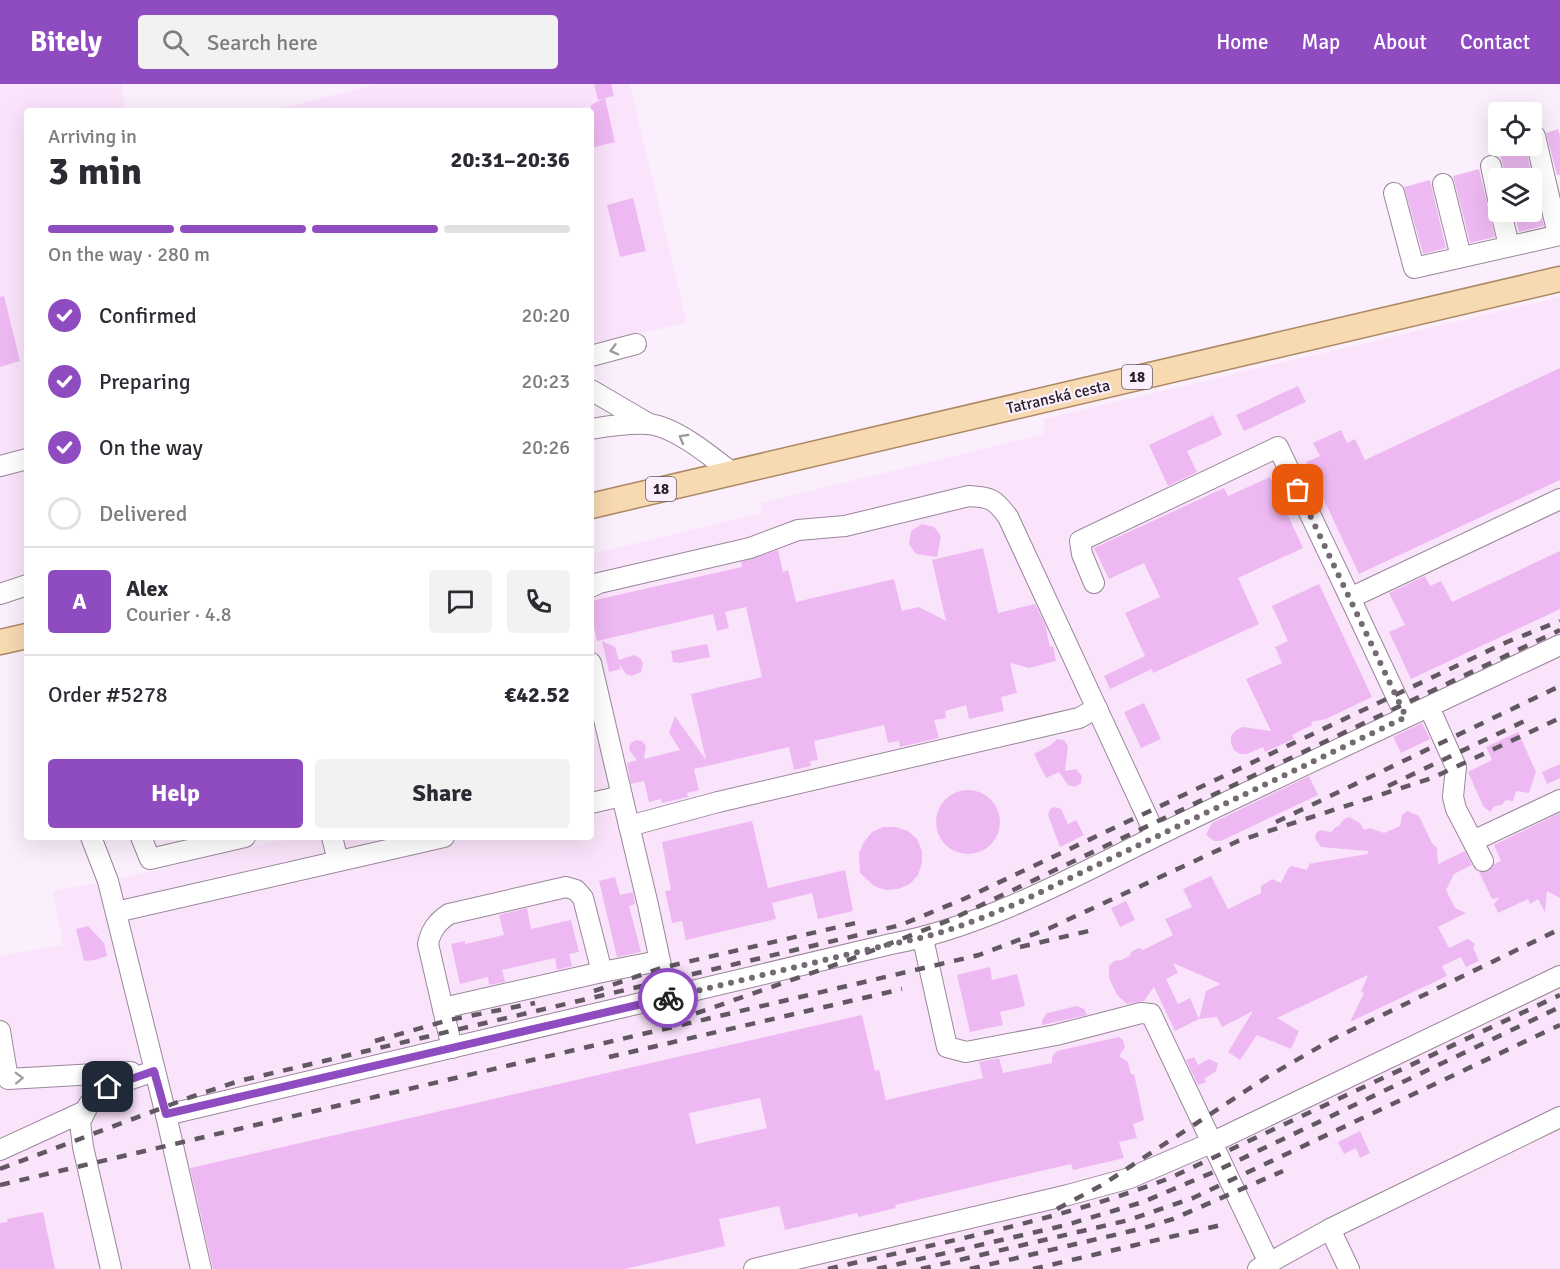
<!DOCTYPE html>
<html lang="en">
<head>
<meta charset="utf-8">
<style>
  body { margin:0; font-family:Signika,sans-serif; background:#f2f2f3; color:#2b2b33; height:100vh; display:flex; flex-direction:column; font-size:22px; white-space:nowrap }
  * { box-sizing:border-box; margin:0 }
  p { font-size:20px; color:#7c7c81 }
  .icon { flex:none; width:33px; height:33px; fill:none; stroke:currentColor; stroke-width:2; stroke-linecap:round; stroke-linejoin:round }
  .map { position:relative; flex:1; overflow:hidden }
  .drawer { position:absolute; left:24px; top:24px; width:570px; height:732px; display:flex; flex-direction:column; background:#fff; border-radius:6px; box-shadow:0 6px 24px #0002 }
  .drawer>* { flex:none }
  .fabs { position:absolute; left:1488px; top:18px; display:grid; gap:12px }
  .fabs a { display:grid; place-items:center; width:54px; height:54px; border-radius:6px; background:#fff; box-shadow:0 6px 24px #0002; font-size:30px }
  .pin { position:absolute; display:grid; place-items:center; width:51px; height:51px; color:#fff; margin:-26px; border-radius:12px; box-shadow:0 3px 9px #0006 }
  .courier { position:absolute; display:grid; place-items:center; width:60px; height:60px; margin:-30px; border:4px solid #8f4cc1; border-radius:50%; background:#fff; color:#222; box-shadow:0 2px 8px #0007 }
  .headline em { font-style:normal; font-weight:800 }
  .headline div { display:flex; flex-direction:column-reverse }
  .headline { display:flex; align-items:center; justify-content:space-between; height:102px; padding:0 24px }
  h1 { font-size:39px; font-weight:800; line-height:45px }
  .bar { display:grid; grid-template-columns:repeat(4,1fr); gap:9px 6px; align-content:center; height:72px; padding:0 24px }
  .bar i { height:8px; border-radius:4px; background:#e1e1e2 }
  .bar .on { background:#8f4cc1 }
  .bar p { grid-column:span 4 }
  .line { display:flex; align-items:center; gap:15px; padding:0 24px; border-top:2px solid #e1e1e2 }
  .line div { flex:1 }
  .round { display:grid; place-items:center; flex:none; width:63px; height:63px; border-radius:6px; background:#f2f2f3 }
  ol { padding:0 24px; list-style:none }
  li { display:flex; align-items:center; gap:18px; height:66px }
  li p { margin-inline-start:auto }
  li .icon { padding:6px; border-radius:50%; background:#8f4cc1; color:#fff; stroke-width:4 }
  li:last-child { color:#7c7c81 }
  li i { width:33px; height:33px; border:3px solid #e1e1e2; border-radius:50% }
  .button { display:flex; gap:12px; margin-top:auto; padding:12px 24px }
  .button a { flex:1; height:69px; border-radius:6px; background:#8f4cc1; color:#fff; font-size:24px; font-weight:800; line-height:69px; text-align:center }
  .button a+a { background:#f2f2f3; color:#2b2b33 }
  header { display:flex; align-items:center; gap:36px; box-sizing:border-box; height:84px; padding:0 30px; background:#8f4cc1; color:#fff }
  header strong { font-size:28px }
  nav { display:flex; gap:33px; margin-inline-start:auto; font-size:21px }
  .search { width:420px; height:54px; background:#f2f2f3; display:flex; align-items:center; gap:15px; box-sizing:border-box; padding:0 21px; border-radius:6px; color:#7c7c81; font-size:22px }
  .map>svg:first-child { display:block }
  .built { fill:#fae4fb }
  .building { fill:#eeb9f2; fill-rule:evenodd }
  .lines { fill:none; stroke-linecap:round; stroke-linejoin:round }
  .minor-casing { stroke:#9a869b; stroke-width:22 }
  .major-casing { stroke:#ab8962; stroke-width:27 }
  .minor { stroke:#fff; stroke-width:20 }
  .major { stroke:#f7d9b2; stroke-width:24 }
  .rail { stroke:#615862; stroke-width:4.5; stroke-dasharray:10 10; stroke-linecap:butt }
  .oneway { stroke:#9f9ca0 }
  .done { stroke:#746a74; stroke-width:6; stroke-dasharray:0 10.8 }
  .route { stroke:#8f4cc1; stroke-width:8 }
  .labels { text-anchor:middle; stroke-width:4.5; stroke-linejoin:round; paint-order:stroke }
  .shield { fill:#fceffd; stroke:#69606a; stroke-width:1.5 }
  .shield-label { font-size:15px; font-weight:bold; fill:#2a222b }
  .street-label { font-size:16px; fill:#2a222b; stroke:#fceffd }
</style>
</head>
<body>
<header>
<strong>Bitely</strong>
<div class="search"><svg class="icon" aria-label="search" viewBox="0 0 24 24"><circle cx="10" cy="10" r="6"/><path d="M15 15l6 6"/></svg>Search here</div>
<nav><a>Home</a><a>Map</a><a>About</a><a>Contact</a></nav>
</header>
<div class="map">
<svg width="1560" height="1185" viewBox="0 0 1560 1185">
  <rect width="100%" height="100%" fill="#fceffd"/>
  <g class="built">
    <polygon points="0,0 122,0 125,27 27,27 27,494 0,506"/>
    <polygon points="377,0 630,0 687,239 591,260 591,27 279,27 279,25"/>
    <polygon points="1560,213 1560,1185 0,1185 0,872 63,861 53,807 108,797 294,753 591,753 591,470 762,429 760,419 1044,350 1043,335"/>
  </g>
  <g class="building">
    <polygon points="594,0 611,0 614,12 605,14 615,58 591,64 591,21 603,15 598,16"/>
    <polygon points="1558,45 1560,51 1560,91 1557,91 1546,49"/>
    <polygon points="1498,62 1525,62 1533,94 1506,94"/>
    <polygon points="1479,85 1495,153 1470,159 1453,92"/>
    <polygon points="1430,96 1446,164 1423,170 1404,103"/>
    <polygon points="1532,100 1534,100 1544,142 1519,148 1514,128 1532,128"/>
    <polygon points="633,114 646,167 620,173 607,121"/>
    <polygon points="4,212 20,277 0,283 0,213"/>
    <polygon points="1560,284 1560,396 1359,490 1306,378 1320,372 1313,359 1341,346 1347,359 1355,355 1365,376"/>
    <polygon points="1298,302 1306,318 1244,347 1236,331"/>
    <polygon points="1213,331 1222,351 1187,367 1197,388 1168,402 1149,361"/>
    <polygon points="1270,393 1303,464 1238,494 1259,540 1153,589 1152,585 1110,605 1104,592 1145,572 1125,529 1160,513 1144,479 1109,495 1094,464 1224,404 1228,412"/>
    <polygon points="922,440 934,443 941,452 937,473 916,470 909,460 911,447"/>
    <polygon points="983,464 998,529 1035,520 1045,540 1050,563 1053,562 1056,577 1029,584 1010,579 1017,609 1001,613 1004,627 969,635 966,621 945,627 946,634 934,636 939,654 900,663 899,657 888,659 884,641 814,657 818,676 810,677 811,682 794,686 789,663 694,685 699,706 687,709 688,713 662,719 661,715 649,718 644,697 631,700 627,679 637,676 629,666 630,660 635,656 642,657 646,662 644,675 680,666 669,649 675,632 706,676 691,610 762,593 746,523 725,528 729,544 717,547 713,530 597,557 591,531 591,517 742,483 741,478 778,466 783,488 788,486 796,518 894,495 902,527 919,523 946,537 932,476"/>
    <polygon points="1560,467 1560,525 1411,595 1389,548 1405,541 1389,509 1425,492 1430,502 1441,497 1452,518"/>
    <polygon points="1319,500 1372,613 1326,635 1311,638 1312,641 1292,651 1294,655 1265,668 1263,663 1247,670 1240,670 1234,666 1231,659 1231,652 1236,646 1242,643 1271,647 1246,595 1282,579 1275,563 1288,557 1272,522"/>
    <polygon points="602,557 615,563 619,576 634,571 640,574 643,579 641,588 632,592 626,590 619,579 621,585 609,588"/>
    <polygon points="707,560 710,573 680,579 673,578 671,567"/>
    <polygon points="1144,619 1161,655 1141,664 1124,628"/>
    <polygon points="1422,639 1430,655 1401,669 1393,653"/>
    <polygon points="1518,648 1536,688 1529,709 1516,707 1513,717 1506,716 1502,721 1495,722 1490,728 1483,722 1468,688 1492,676 1486,663"/>
    <polygon points="1057,655 1064,656 1068,662 1065,687 1076,685 1082,692 1081,699 1075,703 1068,701 1059,688 1046,694 1034,670 1051,661"/>
    <polygon points="1560,680 1560,694 1547,700 1542,688"/>
    <polygon points="1309,692 1318,711 1221,757 1214,757 1206,751 1212,739"/>
    <circle cx="968" cy="738" r="32"/>
    <polygon points="1055,723 1061,725 1068,740 1076,736 1084,751 1060,763 1048,731 1050,725"/>
    <path d="M1407,727L1419,732L1432,759L1437,764L1438,780L1465,767L1472,781L1454,790L1446,806L1455,824L1466,829L1438,843L1449,864L1468,855L1475,860L1473,863L1479,877L1466,883L1461,873L1442,882L1447,892L1350,938L1364,909L1361,908L1368,891L1277,934L1299,947L1291,965L1257,951L1240,976L1228,968L1253,927L1222,943L1217,933L1199,935L1175,947L1154,903L1144,917L1127,920L1117,911L1109,894V882L1114,877L1121,876L1130,872L1131,868L1139,864L1143,866L1173,851L1165,835L1192,823L1183,805L1211,792L1228,825L1261,809V802L1272,795L1281,799L1288,785L1291,782L1307,786L1310,778L1312,781L1313,779L1368,770V767L1321,763L1315,754L1316,749L1320,746L1331,748L1336,743L1339,742L1344,735L1349,733L1360,739L1364,746L1370,744L1384,749L1400,742L1402,731ZM1173,879L1221,900L1206,907L1199,935L1190,914L1178,920L1166,895L1178,889Z"/>
    <polygon points="1560,729 1560,814 1547,807 1545,828 1538,815 1530,820 1528,815 1498,829 1494,820 1499,814 1492,815 1479,788 1489,787 1494,780 1501,777 1494,761"/>
    <polygon points="752,737 768,804 845,786 853,827 818,835 812,809 772,819 776,835 686,856 682,837 672,839 665,807 671,806 662,758"/>
    <polygon points="883,743 896,743 908,747 917,755 922,767 922,779 918,791 910,800 898,805 886,806 874,802 860,789 859,769 864,758 872,748"/>
    <polygon points="615,793 620,811 633,808 635,820 629,822 641,868 617,873 599,797"/>
    <polygon points="1126,817 1135,836 1120,843 1111,824"/>
    <polygon points="527,824 531,845 571,836 579,868 569,870 572,882 557,886 555,874 502,886 505,898 489,901 488,893 460,900 451,860 465,857 465,860 504,851 499,831"/>
    <polygon points="88,842 104,859 107,872 95,876 84,877 76,845"/>
    <polygon points="990,883 992,896 1017,890 1025,922 1000,928 1003,941 970,948 957,891"/>
    <polygon points="1077,922 1084,925 1087,931 1042,941 1042,936 1047,929"/>
    <path d="M862,931L875,987L879,986L886,1016L983,994L979,978L999,974L1003,989L1052,979V973L1057,967L1119,953L1123,956L1125,963L1119,972L1128,978L1131,990H1134L1144,1036L1133,1040L1137,1054L1119,1058L1124,1074L1073,1086L1071,1080L895,1121L896,1124L858,1133L857,1129L785,1146L779,1122L719,1135L725,1162L625,1185H213L190,1084ZM760,1014L767,1044L696,1060L689,1029Z"/>
    <polygon points="1194,973 1198,981 1209,975 1218,979 1216,987 1204,995 1206,998 1198,1001 1186,976"/>
    <polygon points="1360,1047 1370,1069 1360,1074 1356,1064 1344,1070 1338,1058"/>
    <polygon points="43,1128 55,1185 0,1185 0,1139 8,1138 7,1135"/>
  </g>
  <g class="lines">
    <defs>
      <g id="minor">
        <polyline points="1535,52 1558,151"/>
        <polyline points="1491,82 1498,115"/>
        <polyline points="1443,100 1461,173"/>
        <polyline points="1394,109 1414,184 1560,151"/>
        <polyline points="1501,128 1509,162"/>
        <polyline points="591,272 636,260"/>
        <polyline points="591,306 649,340"/>
        <path d="M591,345C609,342 628,339 647,340C673,341 711,372 731,388"/>
        <polyline points="0,382 27,375"/>
        <polyline points="1094,499 1082,470 1080,457 1278,363 1350,514 1560,415"/>
        <path d="M591,503L599,499L750,464L798,446L845,442L969,412C990,413 995,415 1008,433L1156,752"/>
        <polyline points="0,510 27,501"/>
        <polyline points="1350,514 1406,633"/>
        <polyline points="591,579 622,712"/>
        <polyline points="1429,623 1456,683 1453,713 1456,725 1483,777"/>
        <polyline points="591,719 622,712 648,821 668,914"/>
        <polyline points="629,742 718,718 1079,634 1097,624"/>
        <path d="M91,753L108,797L166,1031L891,860C992,841 1083,787 1175,743C1303,681 1432,621 1560,561"/>
        <polyline points="141,753 150,775 245,753"/>
        <polyline points="332,753 338,777"/>
        <polyline points="1473,757 1560,716"/>
        <polyline points="116,828 444,753"/>
        <polyline points="923,855 947,963 966,968 1056,951 1141,929 1151,930 1269,1179"/>
        <polyline points="443,924 602,888"/>
        <polyline points="0,947 8,995 131,988"/>
        <path d="M452,964L428,860C431,846 437,838 449,830L566,803L576,806L583,814L602,888L659,877"/>
        <polyline points="166,1031 201,1185"/>
        <polyline points="0,1066 85,1027"/>
        <polyline points="1330,1145 1349,1185"/>
        <polyline points="111,1185 83,1063 80,1038 89,1020 108,1003 154,987"/>
        <polyline points="754,1185 1068,1111 1130,1094 1211,1059 1560,892"/>
        <polyline points="1258,1185 1330,1145 1560,1033"/>
      </g>
      <g id="major">
        <polyline points="591,422 1560,195"/>
        <polyline points="0,558 27,552"/>
      </g>
    </defs>
    <use href="#minor" class="minor-casing"/>
    <use href="#major" class="major-casing"/>
    <use href="#minor" class="minor"/>
    <use href="#major" class="major"/>
    <g class="rail">
      <polyline points="1388,702 1531,634"/>
      <polyline points="1276,738 1560,602"/>
      <polyline points="1020,863 1093,846"/>
      <polyline points="594,907 661,884 864,837"/>
      <polyline points="677,936 846,877 952,835 1560,546"/>
      <polyline points="375,957 449,936 535,919"/>
      <polyline points="609,973 902,905"/>
      <polyline points="0,1085 191,1013 239,997 901,841 966,814 1507,558 1560,537"/>
      <polyline points="0,1101 979,871 1050,844 1238,757 1432,694 1560,634"/>
      <polyline points="1057,1125 1102,1101 1267,993 1333,955 1560,845"/>
      <path d="M828,1185C943,1158 1060,1136 1170,1094L1560,911"/>
      <polyline points="877,1185 1066,1141 1143,1118 1216,1087 1560,923"/>
      <polyline points="921,1185 1129,1136 1193,1114 1560,941"/>
      <polyline points="970,1185 1144,1144 1173,1135 1283,1087"/>
      <polyline points="1033,1185 1221,1141"/>
    </g>
  </g>
  <defs><path id="oneway-chevron" d="M-2-3.5L2.5 0L-2 3.5" fill="none" stroke-width="1.6" stroke-linecap="round" stroke-linejoin="round" transform="scale(1.5)"/></defs>
  <g class="oneway">
    <use href="#oneway-chevron" transform="translate(614 266) rotate(165)"/>
    <use href="#oneway-chevron" transform="translate(683 354) rotate(-150)"/>
    <use href="#oneway-chevron" transform="translate(19 994) rotate(-2)"/>
  </g>
  <g class="lines">
    <path class="done" d="M668,914L891,860C938,852 976,837 1020,818L1406,633L1298,406"/>
    <polyline class="route" points="108,1003 154,987 166,1030 668,914"/>
  </g>
  <g class="labels">
    <g class="shield">
      <rect x="1122" y="281" width="30" height="24" rx="4.5"/>
      <rect x="646" y="393" width="30" height="24" rx="4.5"/>
    </g>
    <g class="shield-label">
      <text x="1137" y="298">18</text>
      <text x="661" y="410">18</text>
    </g>
    <g class="street-label">
      <text transform="translate(1058 312) rotate(-13)" y="6">Tatranská cesta</text>
    </g>
  </g>
</svg>
<div class="fabs">
<a><svg class="icon" aria-label="locate" viewBox="0 0 24 24"><circle cx="12" cy="12" r="6"/><path d="M12 2v4M12 18v4M2 12h4M18 12h4"/></svg></a>
<a><svg class="icon" aria-label="layers" viewBox="0 0 24 24"><path d="M12 4l9 5-9 5-9-5zM3 14l9 5 9-5"/></svg></a>
</div>
<div class="pin" style="left:1298px;top:406px;background:#ea580c"><svg class="icon" aria-label="bag" viewBox="0 0 24 24"><path d="M5 8h14l-1 12H6zM9 8a3 3 0 0 1 6 0"/></svg></div>
<div class="pin" style="left:108px;top:1003px;background:#1f2937"><svg class="icon" aria-label="home" viewBox="0 0 24 24"><path d="M3 11l9-7 9 7M6 9v11h12V9"/></svg></div>
<div class="courier" style="left:668px;top:914px"><svg class="icon" aria-label="bike" viewBox="0 0 24 24"><circle cx="6" cy="16" r="4"/><circle cx="18" cy="16" r="4"/><path d="M6 16l4-8h5l3 8M10 8l3 8H6M13 5h3"/></svg></div>
<section class="drawer">
<div class="headline"><div><h1>3 min</h1><p>Arriving in</p></div><em>20:31–20:36</em></div>
<div class="bar"><i class="on"></i><i class="on"></i><i class="on"></i><i></i><p>On the way · 280 m</p></div>
<ol>
<li><svg class="icon" aria-label="check" viewBox="0 0 24 24"><path d="M5 12l5 5 9-10"/></svg>Confirmed<p>20:20</p></li>
<li><svg class="icon" aria-label="check" viewBox="0 0 24 24"><path d="M5 12l5 5 9-10"/></svg>Preparing<p>20:23</p></li>
<li><svg class="icon" aria-label="check" viewBox="0 0 24 24"><path d="M5 12l5 5 9-10"/></svg>On the way<p>20:26</p></li>
<li><i></i>Delivered</li>
</ol>
<div class="line" style="height:108px"><b class="round" style="background:#8f4cc1;color:#fff">A</b><div><b>Alex</b><p>Courier · 4.8</p></div><a class="round"><svg class="icon" aria-label="chat" viewBox="0 0 24 24"><path d="M4 5h16v11H9l-5 4z"/></svg></a><a class="round"><svg class="icon" aria-label="phone" viewBox="0 0 24 24"><path d="M5 4h4l2 5-3 2q2 4 5 5l2-3 5 2v4C11 20 4 13 5 4z"/></svg></a></div>
<div class="line" style="height:78px"><div>Order #5278</div><b>€42.52</b></div>
<div class="button"><a>Help</a><a>Share</a></div>
</section>
</div>
</body>
</html>
